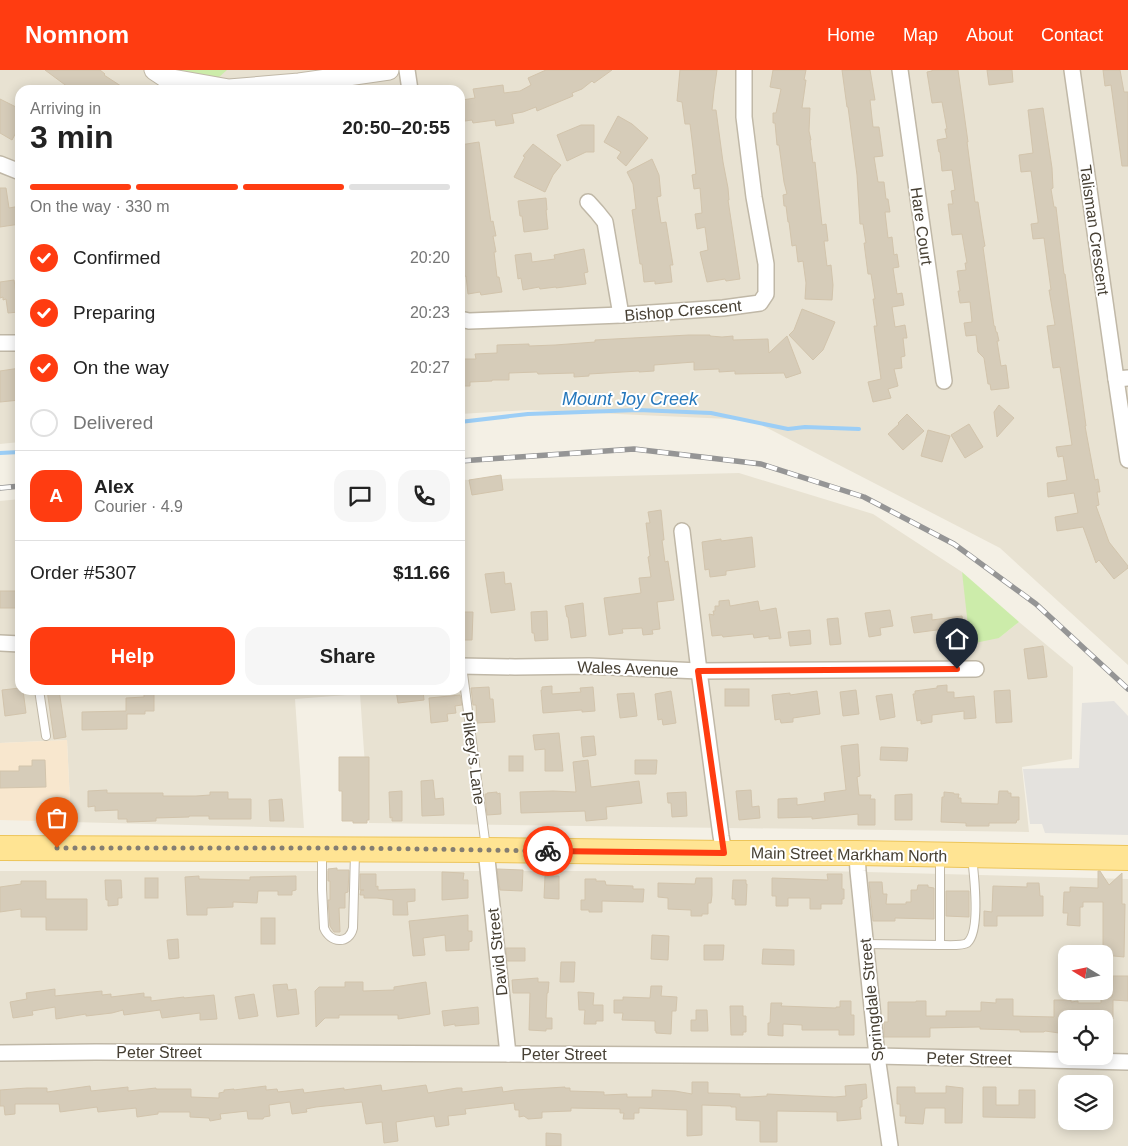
<!DOCTYPE html>
<html lang="en">
<head>
<meta charset="utf-8">
<style>
  body { margin:0; font-family:Helvetica,sans-serif; background:#f6f6f6; color:#222; height:100vh; display:flex; flex-direction:column; font-size:19px; white-space:nowrap }
  * { box-sizing:border-box; margin:0 }
  p { font-size:16px; color:#767676 }
  .icon { flex:none; width:28px; height:28px; fill:none; stroke:currentColor; stroke-width:2; stroke-linecap:round; stroke-linejoin:round }
  .map { position:relative; flex:1; overflow:hidden }
  .sheet { position:absolute; left:15px; top:15px; width:450px; height:610px; display:flex; flex-direction:column; background:#fff; border-radius:15px; box-shadow:0 2px 12px #0003 }
  .sheet>* { flex:none }
  .needle { width:32px; rotate:280deg }
  .buttons { position:absolute; left:1058px; top:875px; display:grid; gap:10px }
  .buttons a { display:grid; place-items:center; width:55px; height:55px; border-radius:10px; background:#fff; box-shadow:0 2px 12px #0003; font-size:25px }
  .pin { position:absolute; display:grid; place-items:center; width:42px; height:42px; color:#fff; margin:-51px -21px; border-radius:50% 50% 50% 0; rotate:-45deg; box-shadow:0 0 5px #0007 }
  .pin .icon { rotate:45deg }
  .courier { position:absolute; display:grid; place-items:center; width:50px; height:50px; margin:-25px; border:4px solid #ff3c11; border-radius:50%; background:#fff; color:#222; box-shadow:0 1px 6px #0007 }
  .headline em { font-style:normal; font-weight:700 }
  .headline div { display:flex; flex-direction:column-reverse }
  .headline { display:flex; align-items:center; justify-content:space-between; height:85px; padding:0 15px }
  h1 { font-size:32px; font-weight:700; line-height:38px }
  .bar { display:grid; grid-template-columns:repeat(4,1fr); gap:8px 5px; align-content:center; height:60px; padding:0 15px }
  .bar i { height:6px; border-radius:4px; background:#e0e0e0 }
  .bar .selected { background:#ff3c11 }
  .bar p { grid-column:span 4 }
  .line { display:flex; align-items:center; gap:12px; padding:0 15px; border-top:1px solid #e0e0e0 }
  .line div { flex:1 }
  .round { display:grid; place-items:center; flex:none; width:52px; height:52px; border-radius:15px; background:#f6f6f6 }
  ol { padding:0 15px; list-style:none }
  li { display:flex; align-items:center; gap:15px; height:55px }
  li p { margin-inline-start:auto }
  li .icon { padding:5px; border-radius:50%; background:#ff3c11; color:#fff; stroke-width:4 }
  li:last-child { color:#767676 }
  li i { width:28px; height:28px; border:2px solid #e0e0e0; border-radius:50% }
  .action { display:flex; gap:10px; margin-top:auto; padding:10px 15px }
  .action a { flex:1; height:58px; border-radius:15px; background:#ff3c11; color:#fff; font-size:20px; font-weight:700; line-height:58px; text-align:center }
  .action a+a { background:#f6f6f6; color:#222 }
  header { display:flex; align-items:center; gap:30px; box-sizing:border-box; height:70px; padding:0 25px; background:#ff3c11; color:#fff }
  header strong { font-size:24px }
  nav { display:flex; gap:28px; margin-inline-start:auto; font-size:18px }
  .map>svg:first-child { display:block }
  .residential { fill:#e8e2d2; fill-rule:evenodd }
  .commercial { fill:#f8e7ce }
  .green { fill:#ccecaa }
  .parking { fill:#e4e2de }
  .lines { fill:none; stroke-linecap:round; stroke-linejoin:round }
  .stream { stroke:#9ccef6; stroke-width:4 }
  .building { fill:#d6ccb9; stroke:#d2c4ac }
  .service-casing { stroke:#c0b8a7; stroke-width:10 }
  .minor-casing { stroke:#c0b8a7; stroke-width:18 }
  .tertiary-casing { stroke:#c0b8a7; stroke-width:21 }
  .primary-casing { stroke:#edc55a; stroke-width:26 }
  .service { stroke:#fff; stroke-width:8 }
  .minor { stroke:#fff; stroke-width:15 }
  .tertiary { stroke:#fff; stroke-width:19 }
  .primary { stroke:#ffe493; stroke-width:24 }
  .rail-casing { stroke:#959595; stroke-width:5.5 }
  .rail { stroke:#fff; stroke-width:4; stroke-dasharray:11; stroke-linecap:butt }
  .done { stroke:#847e72; stroke-width:5; stroke-dasharray:0 9 }
  .route { stroke:#ff3c11; stroke-width:6 }
  .labels { text-anchor:middle; stroke-width:4; stroke-linejoin:round; paint-order:stroke }
  .street-label { font-size:16px; fill:#474034; stroke:#fff }
  .water-label { font-size:18px; font-style:italic; fill:#2577bb; stroke:#fff }
</style>
</head>
<body>
<header>
<strong>Nomnom</strong>
<nav><a>Home</a><a>Map</a><a>About</a><a>Contact</a></nav>
</header>
<div class="map">
<svg width="1128" height="1076" viewBox="0 0 1128 1076">
  <rect width="100%" height="100%" fill="#f4f0e5"/>
  <g class="residential">
    <polygon points="0,0 1128,0 1128,595 1000,478 752,350 528,340 460,344 460,20 20,20 20,372 0,374"/>
    <polygon points="739,403 873,444 962,502 964,512 999,568 1019,552 1073,597 1072,689 1022,697 1029,762 369,753 360,624 295,629 304,758 71,752 67,670 0,673 0,431 20,429 20,620 460,620 460,410"/>
    <path d="M0,801H829L1128,809V1076H0ZM1066,884H1104V921H1066ZM1066,949H1104V986H1066ZM1066,1014H1104V1051H1066Z"/>
  </g>
  <polygon class="commercial" points="67,670 71,752 0,750 0,673"/>
  <g class="green">
    <path d="M180,0H227L218,8C205,7 192,5 180,0Z"/>
    <polygon points="962,502 1019,552 999,568 970,574"/>
  </g>
  <polygon class="parking" points="1114,631 1128,646 1128,765 1045,763 1042,754 1030,754 1023,699 1079,698 1082,633"/>
  <g class="lines">
    <g class="stream">
      <polyline points="460,352 528,344 638,340 711,343 788,359 805,357 859,359"/>
      <polyline points="0,383 20,382"/>
    </g>
  </g>
  <g class="building">
    <polygon points="45,0 100,0 105,4 104,5 127,20 72,20"/>
    <polygon points="546,0 612,0 594,13 592,11 582,19 572,23 573,26 537,41 536,37 523,42 512,44 514,53 496,56 495,50 473,53 472,50 465,51 462,30 475,28 473,19 503,15 504,23 520,21 531,15 528,8"/>
    <polygon points="680,0 717,0 714,21 712,40 716,40 723,92 728,118 729,130 728,130 740,209 726,211 725,209 707,212 700,182 708,180 705,157 697,159 695,144 702,143 700,118 694,119 692,105 696,104 693,78 690,54 685,54 682,32 677,31"/>
    <polygon points="773,0 806,0 804,10 806,10 802,38 810,38 809,61 811,70 810,70 813,93 815,92 822,155 826,154 828,171 824,171 827,196 831,195 833,215 832,230 805,229 806,213 803,191 798,192 796,175 792,176 789,152 788,152 786,136 784,136 783,125 787,124 784,112 779,75 777,75 775,53 773,53 773,43 776,43 781,19 770,17"/>
    <polygon points="842,0 870,0 875,30 870,30 873,57 879,57 883,86 874,87 878,112 884,112 886,129 888,129 890,142 885,142 888,168 892,167 894,185 897,184 899,197 893,198 897,224 902,223 904,235 892,237 895,257 905,255 907,268 903,268 905,286 901,287 902,298 894,299 898,316 888,319 891,328 873,332 868,312 881,309 874,256 877,256 873,229 875,229 871,204 868,204 864,173 866,173 863,154 860,154 857,105 848,37 847,37"/>
    <polygon points="932,0 958,0 968,72 967,72 975,132 978,132 983,165 985,176 983,177 994,256 995,256 996,262 997,262 999,271 997,271 1001,296 1006,295 1009,318 991,320 990,314 988,314 984,288 978,282 976,265 966,266 964,253 972,252 970,232 960,233 958,221 960,221 957,201 966,200 965,193 967,193 962,164 952,165 948,134 953,134 951,121 955,120 952,100 942,101 940,82 939,82 937,70 947,68 945,59 947,59 942,32 932,33 927,2 932,1"/>
    <polygon points="987,0 1012,0 1013,12 989,15"/>
    <polygon points="1103,0 1120,0 1124,22 1128,22 1128,96 1122,96 1111,15 1105,16"/>
    <polygon points="0,29 20,39 20,55 12,70 0,63"/>
    <polygon points="1043,38 1052,98 1053,118 1051,119 1054,137 1056,137 1064,204 1065,204 1086,356 1085,356 1095,410 1098,409 1100,422 1097,422 1099,435 1096,436 1109,472 1128,496 1128,498 1114,509 1099,490 1096,493 1083,457 1057,461 1055,447 1078,443 1074,423 1048,427 1047,413 1067,410 1063,386 1058,387 1056,377 1072,375 1060,297 1053,298 1047,256 1055,255 1049,220 1051,220 1044,168 1033,169 1031,154 1038,153 1038,150 1031,101 1021,102 1019,85 1033,83 1028,40"/>
    <polygon points="618,46 632,54 648,68 626,96 617,88 621,82 604,72"/>
    <polygon points="581,55 594,55 594,82 586,82 567,91 557,65"/>
    <polygon points="479,72 491,152 493,151 496,166 493,166 496,182 494,182 497,207 499,207 502,222 481,225 480,222 468,224 466,206 463,207 462,195 462,191 460,184 460,75"/>
    <polygon points="533,74 561,95 553,105 545,122 514,107 525,87 523,86"/>
    <polygon points="652,89 659,105 661,126 657,127 661,153 666,152 673,195 670,195 672,212 655,214 655,211 644,212 642,194 640,194 632,140 636,139 633,114 627,102"/>
    <polygon points="0,118 6,118 9,138 20,136 20,154 0,157"/>
    <polygon points="546,128 547,140 546,140 548,159 524,162 522,146 520,146 518,131"/>
    <polygon points="584,179 588,202 584,203 586,214 556,218 556,217 540,219 539,217 523,220 521,208 518,209 515,185 531,183 532,192 555,189 554,185"/>
    <polygon points="14,210 19,242 8,243 6,229 3,230 3,227 0,228 0,212"/>
    <polygon points="802,239 835,252 823,280 813,290 789,265 794,260"/>
    <polygon points="689,265 710,265 710,266 722,267 733,266 733,270 768,269 769,283 787,266 801,303 786,308 784,303 735,304 735,301 719,302 719,299 694,300 694,292 654,295 654,301 639,302 639,301 589,304 589,306 574,307 574,303 538,304 537,302 509,303 509,310 492,310 492,311 470,312 470,316 460,316 460,289 476,289 475,284 497,283 497,275 529,274 529,276 555,275 595,272 595,270"/>
    <polygon points="20,298 20,330 0,332 0,301"/>
    <polygon points="999,335 1014,348 997,367 994,342"/>
    <polygon points="907,344 924,361 903,380 888,364 899,354 898,353"/>
    <polygon points="969,354 983,377 965,388 951,365"/>
    <polygon points="928,360 950,366 942,392 921,386"/>
    <polygon points="501,405 503,420 472,425 469,410"/>
    <polygon points="661,440 664,470 662,470 665,492 668,491 674,530 657,532 660,559 652,560 653,564 643,565 642,558 622,559 623,563 609,565 604,528 641,523 639,508 651,507 648,487 650,486 646,453 650,453 648,442"/>
    <polygon points="752,467 755,497 726,501 726,505 710,507 709,499 705,500 702,472 721,469 721,471"/>
    <polygon points="504,502 505,514 511,513 515,540 491,543 485,504"/>
    <rect x="0" y="521" width="20" height="17"/>
    <polygon points="729,530 730,536 758,531 760,541 776,538 781,568 769,569 769,566 754,568 753,564 723,567 722,565 712,566 709,544 714,545 713,541 715,541 715,536 719,536 719,531"/>
    <polygon points="583,533 586,566 571,568 568,547 567,547 565,536"/>
    <polygon points="890,540 893,556 880,558 881,565 869,567 865,543"/>
    <polygon points="547,541 548,570 535,571 534,563 532,563 531,542"/>
    <polygon points="461,542 473,542 472,570 460,570 460,546 461,546"/>
    <polygon points="932,544 932,550 962,546 964,562 945,564 944,559 914,563 911,547"/>
    <polygon points="838,548 841,574 830,575 827,549"/>
    <polygon points="810,560 811,574 790,576 788,562"/>
    <polygon points="1043,576 1047,607 1028,609 1024,579"/>
    <polygon points="947,615 947,622 954,622 954,628 974,626 976,648 964,649 964,641 932,645 932,652 921,654 921,650 917,651 913,624 915,624 915,621 937,618 937,616"/>
    <polygon points="552,616 552,624 581,622 580,618 593,617 595,641 582,642 582,640 543,643 541,620 542,620 542,617"/>
    <polygon points="489,617 490,629 493,629 495,652 477,653 476,635 473,635 471,618"/>
    <polygon points="20,618 20,620 23,620 26,643 5,646 2,620"/>
    <rect x="725" y="619" width="24" height="17"/>
    <polygon points="47,620 59,620 66,667 54,669"/>
    <polygon points="396,620 423,620 424,630 398,633"/>
    <polygon points="856,620 859,644 843,646 840,622"/>
    <polygon points="1010,620 1012,652 996,653 994,621"/>
    <polygon points="671,621 676,653 663,655 662,649 658,650 655,624"/>
    <polygon points="817,621 820,644 793,648 793,652 781,653 780,649 775,650 772,625 790,623 790,625"/>
    <polygon points="154,623 154,641 145,641 145,644 127,644 127,659 82,660 82,642 126,641 126,628 144,627 144,624"/>
    <polygon points="634,623 637,646 620,648 617,624"/>
    <polygon points="892,624 895,647 880,650 876,626"/>
    <polygon points="460,625 462,635 455,636 456,643 447,644 448,651 431,653 429,628"/>
    <polygon points="559,663 563,701 545,701 545,679 535,680 533,665"/>
    <polygon points="594,666 596,685 583,687 581,667"/>
    <polygon points="858,674 860,706 857,707 859,725 871,725 870,729 875,729 875,755 858,755 858,744 812,749 812,747 778,748 778,729 797,728 797,735 825,731 824,723 846,720 841,676"/>
    <polygon points="881,677 908,678 907,691 880,690"/>
    <rect x="509" y="686" width="14" height="15"/>
    <polygon points="339,687 369,687 369,750 367,750 367,753 353,753 353,751 342,751 342,721 339,721"/>
    <polygon points="32,690 45,690 46,717 0,718 0,701 19,701 19,696 32,696"/>
    <polygon points="588,690 591,717 639,711 642,733 606,737 607,749 586,751 585,741 521,743 520,722 553,721 576,722 573,692"/>
    <polygon points="635,690 657,690 656,704 635,704"/>
    <polygon points="433,710 435,729 443,728 444,745 422,746 421,711"/>
    <polygon points="107,720 107,723 163,723 163,726 196,726 210,725 210,722 228,722 228,729 251,729 251,749 209,749 209,746 189,746 189,747 156,748 156,751 127,752 127,749 118,749 118,740 95,741 95,736 88,737 88,721"/>
    <polygon points="751,720 752,737 759,736 760,748 739,750 736,721"/>
    <polygon points="402,721 402,751 392,751 392,747 390,748 389,722"/>
    <polygon points="999,721 1008,721 1008,723 1011,723 1011,727 1019,727 1019,750 1017,750 1016,753 989,753 989,756 966,756 966,753 941,752 942,727 944,727 944,722 954,723 954,724 959,724 958,728 961,728 961,733 998,734"/>
    <polygon points="497,722 497,724 500,723 501,744 487,745 485,724 487,724 487,723"/>
    <polygon points="686,722 687,746 672,747 671,733 668,733 667,723"/>
    <polygon points="912,724 912,750 895,750 895,725"/>
    <polygon points="282,729 284,751 270,751 269,730"/>
    <polygon points="337,798 337,800 349,800 348,822 345,823 345,838 339,838 340,862 334,862 330,856 328,830 330,830 330,811 328,811 328,799"/>
    <polygon points="497,799 523,800 522,821 500,820"/>
    <polygon points="1098,801 1100,801 1109,815 1122,803 1122,834 1125,834 1124,887 1104,885 1104,884 1103,884 1103,832 1083,832 1083,837 1080,837 1080,856 1067,855 1068,843 1063,843 1064,822 1070,822 1070,817 1098,818"/>
    <polygon points="442,802 464,803 463,810 468,810 468,828 442,830"/>
    <polygon points="360,804 376,804 376,817 378,816 378,820 415,819 415,831 407,832 408,845 393,845 393,830 377,828 364,828 364,825 360,825 361,820 364,820 360,820"/>
    <polygon points="827,804 842,804 842,819 844,819 844,829 842,829 842,834 821,834 821,839 810,839 810,828 788,828 788,836 776,836 776,826 772,826 772,808 828,810"/>
    <polygon points="199,806 199,809 250,810 250,807 296,806 296,820 292,821 292,825 278,825 278,821 258,821 257,833 233,832 233,837 207,838 207,845 187,845 185,807"/>
    <polygon points="545,806 559,806 559,829 544,828"/>
    <rect x="145" y="808" width="13" height="20"/>
    <polygon points="696,808 712,808 712,825 711,833 708,833 708,844 702,844 702,846 691,846 691,840 668,839 668,828 658,827 658,813 695,814"/>
    <polygon points="585,809 596,809 596,811 605,811 606,815 633,816 633,819 644,819 643,832 602,831 602,842 589,842 589,840 581,840 581,830 585,830"/>
    <polygon points="105,810 121,810 122,828 118,828 118,835 108,836 108,830 106,830"/>
    <polygon points="733,810 746,810 746,814 747,814 746,835 735,835 735,829 732,829"/>
    <polygon points="21,811 46,811 46,829 87,829 87,860 46,860 46,847 21,847 21,839 0,842 0,817 21,814"/>
    <polygon points="869,812 882,812 883,824 887,824 886,834 906,834 906,832 911,832 911,820 917,820 918,815 928,815 928,817 934,818 934,849 895,848 895,851 873,851"/>
    <polygon points="1027,813 1039,813 1040,826 1043,826 1043,846 997,846 997,856 984,856 984,841 992,842 993,816 1027,817"/>
    <polygon points="946,821 969,821 969,847 946,846"/>
    <polygon points="468,845 468,861 472,861 472,871 469,872 469,880 446,881 445,865 423,868 425,885 413,886 409,851"/>
    <rect x="261" y="848" width="14" height="26"/>
    <polygon points="652,865 669,866 668,890 651,889"/>
    <polygon points="178,869 179,888 169,889 167,870"/>
    <polygon points="704,875 724,875 723,890 704,890"/>
    <polygon points="506,878 525,878 525,891 507,891"/>
    <polygon points="763,879 794,880 794,895 762,894"/>
    <polygon points="561,892 575,892 574,912 560,912"/>
    <polygon points="1113,906 1128,906 1128,931 1113,930 1113,949 1066,949 1066,964 1045,961 1044,962 1020,962 1020,960 980,959 980,957 930,958 930,967 884,967 884,952 888,952 888,932 916,932 916,931 926,931 926,946 946,946 946,941 981,941 981,932 996,933 996,929 1013,929 1013,946 1054,947 1054,930 1071,930 1071,932 1078,931 1078,933 1101,933 1101,927 1112,927"/>
    <polygon points="538,908 538,912 549,912 548,923 547,923 546,948 552,948 552,959 546,959 546,961 529,960 530,923 513,923 512,910"/>
    <polygon points="345,912 363,912 363,921 394,920 394,917 426,912 430,944 398,949 398,945 339,945 339,948 325,948 316,957 315,921 319,917 345,917"/>
    <polygon points="287,914 288,920 296,919 299,944 277,947 273,915"/>
    <polygon points="651,916 662,916 661,926 677,927 676,941 672,941 671,964 656,963 656,961 655,961 655,951 622,950 623,943 614,943 614,930 623,930 623,927 650,928"/>
    <polygon points="55,919 55,926 102,921 102,925 111,924 111,927 144,923 144,927 151,927 151,931 184,927 184,928 214,925 217,949 200,950 200,943 162,948 160,940 124,945 123,940 112,943 86,946 86,944 56,949 55,937 32,941 33,945 13,948 10,932 27,929 26,923"/>
    <polygon points="578,922 594,923 593,935 603,935 603,951 596,951 596,954 584,954 585,940 579,940"/>
    <polygon points="254,924 258,946 239,949 235,927"/>
    <polygon points="840,931 851,931 851,945 854,945 854,965 839,965 839,960 802,960 802,955 783,954 783,966 768,965 768,953 770,953 771,933 782,933 781,936 836,938 836,937 840,937"/>
    <polygon points="730,936 743,936 743,946 746,946 746,962 743,962 743,965 731,965"/>
    <polygon points="478,937 479,954 455,956 455,954 444,956 442,941"/>
    <polygon points="696,940 707,940 708,961 691,961 691,950 696,950"/>
    <polygon points="692,1012 708,1012 708,1023 740,1024 740,1027 750,1027 767,1026 767,1024 835,1027 846,1026 845,1016 866,1014 867,1028 862,1030 862,1037 860,1037 861,1049 837,1051 837,1042 777,1041 777,1072 760,1072 760,1051 736,1050 736,1037 731,1037 731,1036 702,1035 702,1065 687,1066 687,1040 639,1038 639,1043 634,1043 634,1049 623,1049 624,1043 620,1043 620,1039 571,1038 571,1041 542,1042 542,1048 528,1049 524,1046 519,1047 519,1040 515,1040 514,1033 465,1039 466,1044 448,1046 449,1055 436,1057 434,1046 396,1052 398,1071 384,1073 382,1052 366,1054 362,1032 316,1037 306,1039 307,1042 292,1044 290,1032 269,1035 270,1046 264,1047 263,1049 248,1049 247,1041 220,1044 221,1049 210,1051 209,1048 190,1047 190,1042 158,1042 158,1044 137,1047 136,1038 98,1042 97,1037 60,1042 59,1034 15,1034 15,1044 5,1045 4,1036 0,1036 0,1020 27,1018 47,1018 47,1022 90,1016 91,1021 128,1017 128,1021 156,1018 156,1019 191,1019 191,1027 219,1028 219,1023 224,1022 224,1020 234,1019 234,1020 266,1016 266,1020 277,1019 278,1022 303,1019 304,1023 344,1018 344,1020 381,1015 382,1021 426,1015 428,1023 457,1018 462,1018 462,1022 502,1017 503,1022 515,1020 565,1017 565,1018 570,1018 570,1021 604,1022 604,1025 627,1024 627,1027 652,1027 652,1020 675,1021 692,1024"/>
    <polygon points="946,1016 963,1018 962,1053 945,1053 945,1038 925,1038 923,1054 905,1053 906,1046 900,1046 900,1034 897,1034 897,1017 915,1017 915,1023 946,1023"/>
    <polygon points="983,1017 996,1017 996,1035 1019,1035 1019,1020 1035,1020 1035,1048 983,1047"/>
    <polygon points="546,1063 561,1064 561,1076 546,1076"/>
  </g>
  <g class="lines">
    <defs>
      <g id="service">
        <polyline points="462,596 486,778"/>
        <polyline points="39,620 46,666"/>
        <path d="M322,781V819L324,858C330,873 349,875 353,858L355,783"/>
        <polyline points="865,874 940,875 940,787"/>
        <path d="M940,875C946,875 963,876 967,873C981,862 974,804 972,787"/>
      </g>
      <g id="minor">
        <polyline points="407,0 410,20"/>
        <polyline points="900,0 944,311"/>
        <polyline points="1072,0 1116,309 1128,308"/>
        <polyline points="0,94 20,102"/>
        <polyline points="588,132 597,142 605,152 621,245"/>
        <polyline points="460,249 469,251 621,245 723,238 760,233 766,224 766,194 754,127 744,47 744,0"/>
        <polyline points="0,273 20,273"/>
        <polyline points="1116,309 1128,390"/>
        <polyline points="682,461 699,601 721,766 724,783"/>
        <polyline points="0,573 20,574"/>
        <polyline points="460,596 515,597 589,596 699,601 976,599"/>
        <polyline points="486,780 508,984"/>
        <polyline points="857,783 858,801 877,986 890,1076"/>
        <polyline points="0,983 96,982 877,986 1128,992"/>
      </g>
      <polyline id="tertiary" points="154,0 166,8 229,19 299,13 389,0"/>
      <polyline id="primary" points="0,778 486,780 724,783 857,783 1128,788"/>
    </defs>
    <use href="#service" class="service-casing"/>
    <use href="#minor" class="minor-casing"/>
    <use href="#tertiary" class="tertiary-casing"/>
    <use href="#primary" class="primary-casing"/>
    <use href="#service" class="service"/>
    <use href="#minor" class="minor"/>
    <use href="#tertiary" class="tertiary"/>
    <use href="#primary" class="primary"/>
    <defs>
      <g id="rail">
        <polyline points="460,391 634,379 761,394 864,427 954,474 1036,534 1128,619"/>
        <polyline points="0,418 20,416"/>
      </g>
    </defs>
    <use href="#rail" class="rail-casing"/>
    <use href="#rail" class="rail"/>
  </g>
  <g class="lines">
    <polyline class="done" points="57,778 356,778 548,781"/>
    <polyline class="route" points="548,781 724,783 698,601 957,599"/>
  </g>
  <g class="labels">
    <g class="street-label">
      <text transform="translate(922 156) rotate(82)" y="6">Hare Court</text>
      <text transform="translate(1095 160) rotate(82)" y="6">Talisman Crescent</text>
      <text transform="translate(683 240) rotate(-5)" y="6">Bishop Crescent</text>
      <text transform="translate(628 598) rotate(2)" y="6">Wales Avenue</text>
      <text transform="translate(474 688) rotate(82)" y="6">Pilkey's Lane</text>
      <text transform="translate(849 784) rotate(1)" y="6">Main Street Markham North</text>
      <text transform="translate(497 882) rotate(-96)" y="6">David Street</text>
      <text transform="translate(871 930) rotate(-96)" y="6">Springdale Street</text>
      <text x="159" y="988">Peter Street</text>
      <text x="564" y="990">Peter Street</text>
      <text transform="translate(969 988) rotate(1)" y="6">Peter Street</text>
    </g>
    <g class="water-label">
      <text x="630" y="335">Mount Joy Creek</text>
    </g>
  </g>
</svg>
<div class="buttons">
<a><svg class="needle" viewBox="-14 -14 28 28"><path d="M0-13l5 13h-10z" fill="#e53935"/><path d="M0 13l5-13h-10z" fill="#767676"/></svg></a>
<a><svg class="icon" aria-label="locate" viewBox="0 0 24 24"><circle cx="12" cy="12" r="6"/><path d="M12 2v4M12 18v4M2 12h4M18 12h4"/></svg></a>
<a><svg class="icon" aria-label="layers" viewBox="0 0 24 24"><path d="M12 4l9 5-9 5-9-5zM3 14l9 5 9-5"/></svg></a>
</div>
<div class="pin" style="left:57px;top:778px;background:#ea580c"><svg class="icon" aria-label="bag" viewBox="0 0 24 24"><path d="M5 8h14l-1 12H6zM9 8a3 3 0 0 1 6 0"/></svg></div>
<div class="pin" style="left:957px;top:599px;background:#1f2937"><svg class="icon" aria-label="home" viewBox="0 0 24 24"><path d="M3 11l9-7 9 7M6 9v11h12V9"/></svg></div>
<div class="courier" style="left:548px;top:781px"><svg class="icon" aria-label="bike" viewBox="0 0 24 24"><circle cx="6" cy="16" r="4"/><circle cx="18" cy="16" r="4"/><path d="M6 16l4-8h5l3 8M10 8l3 8H6M13 5h3"/></svg></div>
<section class="sheet">
<div class="headline"><div><h1>3 min</h1><p>Arriving in</p></div><em>20:50–20:55</em></div>
<div class="bar"><i class="selected"></i><i class="selected"></i><i class="selected"></i><i></i><p>On the way · 330 m</p></div>
<ol>
<li><svg class="icon" aria-label="check" viewBox="0 0 24 24"><path d="M5 12l5 5 9-10"/></svg>Confirmed<p>20:20</p></li>
<li><svg class="icon" aria-label="check" viewBox="0 0 24 24"><path d="M5 12l5 5 9-10"/></svg>Preparing<p>20:23</p></li>
<li><svg class="icon" aria-label="check" viewBox="0 0 24 24"><path d="M5 12l5 5 9-10"/></svg>On the way<p>20:27</p></li>
<li><i></i>Delivered</li>
</ol>
<div class="line" style="height:90px"><b class="round" style="background:#ff3c11;color:#fff">A</b><div><b>Alex</b><p>Courier · 4.9</p></div><a class="round"><svg class="icon" aria-label="chat" viewBox="0 0 24 24"><path d="M4 5h16v11H9l-5 4z"/></svg></a><a class="round"><svg class="icon" aria-label="phone" viewBox="0 0 24 24"><path d="M5 4h4l2 5-3 2q2 4 5 5l2-3 5 2v4C11 20 4 13 5 4z"/></svg></a></div>
<div class="line" style="height:65px"><div>Order #5307</div><b>$11.66</b></div>
<div class="action"><a>Help</a><a>Share</a></div>
</section>
</div>
</body>
</html>
